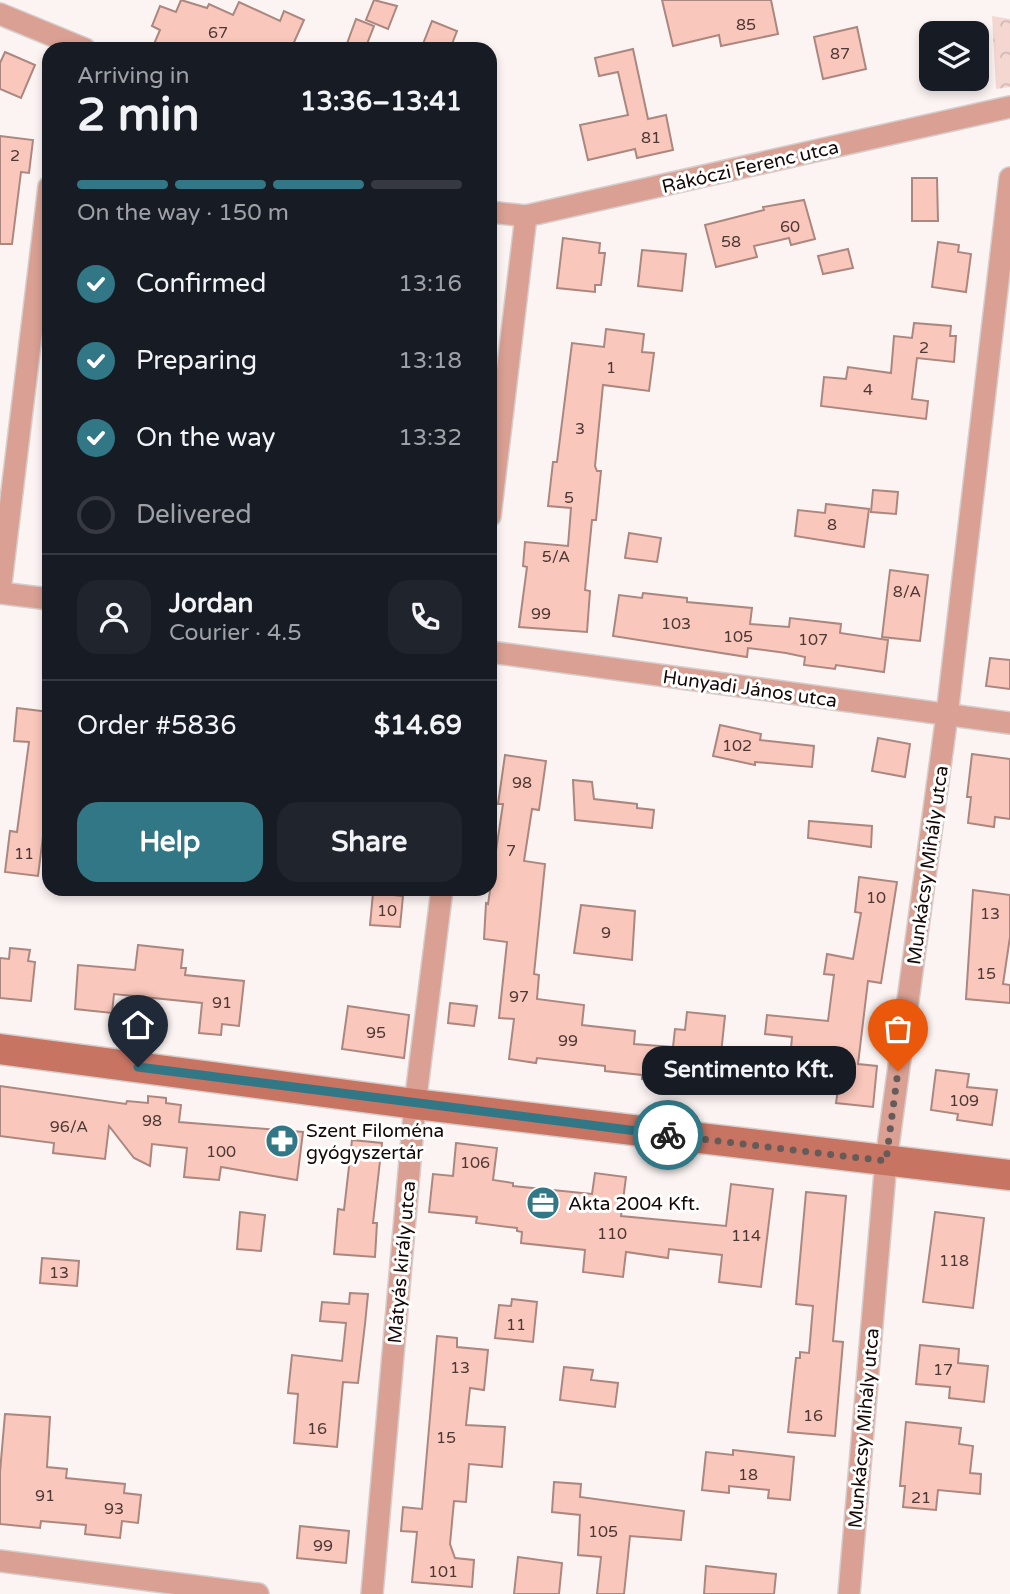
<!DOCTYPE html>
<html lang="en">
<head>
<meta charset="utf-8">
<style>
  body { margin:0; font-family:"Varela Round",sans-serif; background:#20242c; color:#f1f3f6; height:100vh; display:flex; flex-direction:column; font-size:26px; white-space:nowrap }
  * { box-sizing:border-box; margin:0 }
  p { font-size:23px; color:#9ea1a6 }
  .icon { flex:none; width:38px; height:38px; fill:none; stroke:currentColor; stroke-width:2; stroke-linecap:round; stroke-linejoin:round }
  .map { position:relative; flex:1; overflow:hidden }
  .drawer { position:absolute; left:42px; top:42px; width:455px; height:854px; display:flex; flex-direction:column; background:#171b24; border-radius:21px; box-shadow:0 4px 10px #0003 }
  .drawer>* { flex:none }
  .fabs { position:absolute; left:919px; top:21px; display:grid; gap:14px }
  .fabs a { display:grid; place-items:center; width:70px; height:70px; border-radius:14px; background:#171b24; box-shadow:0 4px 10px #0003; font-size:35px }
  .pin { position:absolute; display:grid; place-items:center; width:60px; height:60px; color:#fff; margin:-72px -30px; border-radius:50% 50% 50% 0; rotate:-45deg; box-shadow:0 0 7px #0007 }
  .pin .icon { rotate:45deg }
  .courier { position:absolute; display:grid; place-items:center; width:70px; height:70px; margin:-35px; border:5px solid #327785; border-radius:50%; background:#fff; color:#222; box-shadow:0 2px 9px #0007 }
  .bubble { position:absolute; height:49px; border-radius:21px; background:#171b24; box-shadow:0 4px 10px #0003; font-size:23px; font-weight:700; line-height:49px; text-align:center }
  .overview em { font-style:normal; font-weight:700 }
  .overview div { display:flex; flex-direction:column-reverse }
  .overview { display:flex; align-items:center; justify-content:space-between; height:119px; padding:0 35px }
  h1 { font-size:46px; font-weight:700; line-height:52px }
  .bar { display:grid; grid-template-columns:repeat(4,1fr); gap:10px 7px; align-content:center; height:84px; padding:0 35px }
  .bar i { height:9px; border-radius:5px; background:#363941 }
  .bar .active { background:#327785 }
  .bar p { grid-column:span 4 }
  .line { display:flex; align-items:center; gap:18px; padding:0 35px; border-top:2px solid #363941 }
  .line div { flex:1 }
  .round { display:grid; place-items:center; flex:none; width:74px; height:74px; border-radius:21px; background:#20242c }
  ol { padding:0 35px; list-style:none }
  li { display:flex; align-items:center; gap:21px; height:77px }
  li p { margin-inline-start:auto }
  li .icon { padding:7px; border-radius:50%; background:#327785; color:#fff; stroke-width:4 }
  li:last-child { color:#9ea1a6 }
  li i { width:38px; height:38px; border:4px solid #363941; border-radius:50% }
  .action { display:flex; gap:14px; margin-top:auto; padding:14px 35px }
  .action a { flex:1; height:80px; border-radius:21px; background:#327785; color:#fff; font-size:28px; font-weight:700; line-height:80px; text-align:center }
  .action a+a { background:#20242c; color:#f1f3f6 }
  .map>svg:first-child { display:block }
  .park { fill:url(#park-crowns) }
  .building { fill:#f9c7bc; stroke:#ab877f; stroke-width:2 }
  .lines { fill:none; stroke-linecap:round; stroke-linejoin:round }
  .street-casing { stroke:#d7cecc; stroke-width:24 }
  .secondary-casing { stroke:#d7cecc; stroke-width:33 }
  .street { stroke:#d9a093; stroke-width:21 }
  .secondary { stroke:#c77463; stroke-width:30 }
  .done { stroke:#665b59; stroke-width:7; stroke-dasharray:0 12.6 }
  .route { stroke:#327785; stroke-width:9 }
  .labels { text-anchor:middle; stroke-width:6; stroke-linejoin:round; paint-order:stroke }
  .number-label { font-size:16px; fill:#4e3834 }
  .street-label { font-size:19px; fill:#150906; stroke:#fff }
  .poi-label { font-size:19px; fill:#150906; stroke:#fff; text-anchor:start }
</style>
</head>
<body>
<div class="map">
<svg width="1010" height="1594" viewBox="0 0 1010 1594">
  <defs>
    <pattern id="park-crowns" width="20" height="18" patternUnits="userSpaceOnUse" patternTransform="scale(1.75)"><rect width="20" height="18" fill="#f5d7d1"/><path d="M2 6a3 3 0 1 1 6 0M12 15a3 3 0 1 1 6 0" fill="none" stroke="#d1b7b2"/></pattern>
  </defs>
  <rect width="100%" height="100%" fill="#fcf4f2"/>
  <polygon class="park" points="992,16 1010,19 1010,87 996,89"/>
  <g class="building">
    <polygon points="181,0 207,8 209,4 233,15 239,2 280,21 284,11 304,20 291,49 165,49 154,44 160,30 152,26 160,6 176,12"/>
    <polygon points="374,0 397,6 388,29 366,20"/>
    <polygon points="662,0 771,0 778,34 721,46 719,35 673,46"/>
    <polygon points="356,19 374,26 365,49 345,49"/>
    <polygon points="432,21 457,31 450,49 421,49"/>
    <polygon points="857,27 866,69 823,79 814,37"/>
    <polygon points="633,49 648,119 666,115 673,150 637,158 635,149 588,160 580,125 628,115 618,72 599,76 595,58"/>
    <polygon points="5,52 35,65 21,98 0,89 0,63"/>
    <polygon points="0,136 33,140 29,173 21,172 12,244 0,244"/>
    <polygon points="912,178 937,178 938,221 912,221"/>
    <polygon points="804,200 815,239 791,245 789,238 754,246 757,257 716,267 705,225 764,210 763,207"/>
    <polygon points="563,238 600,243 599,253 605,253 601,285 595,285 595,292 557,288"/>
    <polygon points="938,242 959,245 958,252 971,254 966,292 932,287"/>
    <polygon points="848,249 853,268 823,274 818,256"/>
    <polygon points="642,250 686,254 682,291 638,286"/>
    <polygon points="914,323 951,326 950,336 956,336 954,362 917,358 912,399 928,401 926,419 821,406 824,377 846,379 848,367 891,373 894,336 912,338"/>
    <polygon points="606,329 644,334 642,352 654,353 649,391 603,385 595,466 597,471 601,471 596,520 592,520 585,590 590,591 587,632 519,627 527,567 523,566 525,542 568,546 571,508 548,506 553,462 557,462 572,343 604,347"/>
    <polygon points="873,490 898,492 896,514 871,512"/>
    <polygon points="826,504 869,509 864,547 795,536 798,510 825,513"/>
    <polygon points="629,533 661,538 657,562 625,558"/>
    <polygon points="890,570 928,575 920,641 882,637"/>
    <polygon points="643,593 687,598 687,602 752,608 750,624 789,627 790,618 841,624 840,633 888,640 884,672 836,665 835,669 804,665 805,657 786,653 748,648 747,657 613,636 619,595 642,598"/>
    <polygon points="990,658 1010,660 1010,689 986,686"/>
    <polygon points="17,708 49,712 49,813 46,813 38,876 5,872 10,831 17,832 29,742 14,741"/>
    <polygon points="720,725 761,734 760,740 814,746 812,767 755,762 755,765 713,756"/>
    <polygon points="878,738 910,744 905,777 872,771"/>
    <polygon points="972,754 1010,759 1010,819 995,817 994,827 968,823 971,797 967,797"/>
    <polygon points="505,755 546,761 539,810 532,809 524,861 545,864 534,974 539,975 537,999 584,1005 582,1025 635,1031 634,1044 673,1047 675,1029 685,1030 687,1012 725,1016 720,1063 709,1062 706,1086 642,1079 642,1075 605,1071 605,1066 537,1058 536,1063 509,1059 514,1019 499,1018 507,942 484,939 486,903 488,904 503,804 498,804"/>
    <polygon points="573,780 592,782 594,799 637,804 637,808 654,810 652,828 575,820"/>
    <polygon points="809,821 872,826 871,847 808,838"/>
    <polygon points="859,877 897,882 881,983 868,981 858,1064 877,1066 873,1107 836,1103 838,1089 788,1083 792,1037 765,1034 767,1015 828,1021 834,975 824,974 827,954 853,959 861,913 855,912"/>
    <polygon points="973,890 1010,895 1010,937 1003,984 1010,985 1010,1003 966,999"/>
    <polygon points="373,893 403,896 400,927 370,925"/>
    <polygon points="581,905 635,911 632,960 574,953"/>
    <polygon points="138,945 183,950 181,968 186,968 185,975 244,981 239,1026 222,1024 221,1035 199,1033 202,1003 114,994 112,1013 75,1009 78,965 135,970"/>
    <polygon points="10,948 30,950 28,961 35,962 31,1001 0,998 0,958 9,959"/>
    <polygon points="450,1003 477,1006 474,1026 448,1023"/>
    <polygon points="348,1006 409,1015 404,1058 342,1049"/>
    <polygon points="936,1070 969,1074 967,1087 997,1090 992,1125 957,1120 958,1114 931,1110"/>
    <polygon points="0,1086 126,1104 127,1101 148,1103 148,1096 166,1098 166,1103 181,1105 179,1122 303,1132 297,1180 221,1167 219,1180 184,1177 187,1148 152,1144 150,1166 134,1158 109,1126 105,1159 53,1153 54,1143 0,1136"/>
    <polygon points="352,1140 382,1143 373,1223 377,1223 375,1257 334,1254 338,1209 344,1210"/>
    <polygon points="456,1143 497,1148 493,1180 513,1183 513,1186 592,1194 595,1173 626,1177 621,1216 726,1226 731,1184 773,1189 761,1287 719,1282 722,1255 669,1249 668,1258 626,1252 623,1277 583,1272 585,1250 521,1243 522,1232 517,1231 517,1228 476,1223 477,1217 429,1212 433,1174 453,1176"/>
    <polygon points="806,1192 846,1196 833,1341 843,1342 835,1436 788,1432 796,1358 800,1358 800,1352 809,1353 813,1306 796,1304"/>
    <polygon points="240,1212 265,1215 261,1251 237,1249"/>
    <polygon points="935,1212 984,1218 973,1308 923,1302"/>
    <polygon points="42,1258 79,1261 77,1286 40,1283"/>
    <polygon points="350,1293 368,1294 365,1324 358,1383 343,1382 337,1447 294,1443 298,1394 288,1393 292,1355 342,1361 346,1323 320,1321 322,1302 349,1304"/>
    <polygon points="512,1299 537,1302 533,1342 495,1338 499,1305 511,1306"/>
    <polygon points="437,1336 457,1338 457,1347 488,1350 484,1390 470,1388 466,1425 505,1427 502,1467 469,1464 466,1502 454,1501 450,1544 455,1558 474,1560 472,1587 412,1582 417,1532 401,1531 403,1507 422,1509"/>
    <polygon points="920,1345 959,1349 958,1363 988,1366 984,1402 949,1398 950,1387 916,1384"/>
    <polygon points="564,1367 593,1370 591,1380 618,1383 615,1407 560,1400"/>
    <polygon points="5,1414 50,1417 47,1467 67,1469 66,1478 125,1484 124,1493 141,1495 138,1523 122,1521 120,1538 85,1534 86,1525 41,1521 40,1528 0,1524 0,1472"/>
    <polygon points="906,1422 961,1428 959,1444 973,1446 970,1473 981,1474 980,1494 938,1490 936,1510 903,1507 905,1486 900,1486"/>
    <polygon points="733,1450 794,1457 790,1500 768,1498 769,1490 729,1486 729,1493 702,1490 706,1452 733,1455"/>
    <polygon points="554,1482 581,1484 580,1497 684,1511 681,1540 630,1536 624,1594 597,1594 601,1557 578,1555 580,1515 552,1512"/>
    <polygon points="300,1526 349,1531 346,1563 297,1558"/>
    <polygon points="518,1557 562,1563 559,1594 514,1594"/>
    <polygon points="706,1566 776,1574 774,1594 704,1594"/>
  </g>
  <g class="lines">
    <defs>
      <g id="street">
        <polyline points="0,14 85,49"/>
        <polyline points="490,212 526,216 1010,107"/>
        <polyline points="490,516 526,216"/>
        <polyline points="0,591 49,187"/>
        <polyline points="0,593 49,599"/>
        <polyline points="490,652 1010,723"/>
        <polyline points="0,1561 258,1594"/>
        <polyline points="372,1594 415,1104 442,889"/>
        <polyline points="849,1594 886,1161 947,715 1010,178"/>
      </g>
      <polyline id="secondary" points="0,1049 415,1104 1010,1175"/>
    </defs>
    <use href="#street" class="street-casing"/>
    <use href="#secondary" class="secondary-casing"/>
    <use href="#street" class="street"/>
    <use href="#secondary" class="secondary"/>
  </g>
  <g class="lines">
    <polyline class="done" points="668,1135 886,1161 898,1071"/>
    <polyline class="route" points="138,1067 668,1135"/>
  </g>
  <defs>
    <symbol id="pharmacy-disc" viewBox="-11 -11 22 22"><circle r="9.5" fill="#327785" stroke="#fff"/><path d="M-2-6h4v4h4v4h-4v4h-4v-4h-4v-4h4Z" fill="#fff"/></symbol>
    <symbol id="office-disc" viewBox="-11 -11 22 22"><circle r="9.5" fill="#327785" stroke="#fff"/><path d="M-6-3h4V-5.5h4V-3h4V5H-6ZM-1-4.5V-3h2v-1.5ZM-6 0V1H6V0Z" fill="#fff"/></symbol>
  </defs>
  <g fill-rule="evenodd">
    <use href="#pharmacy-disc" x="263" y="1122" width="38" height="38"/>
    <use href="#office-disc" x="524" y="1184" width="38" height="38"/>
  </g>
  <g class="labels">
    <g class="number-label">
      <text x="746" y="30">85</text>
      <text x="218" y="38">67</text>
      <text x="840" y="59">87</text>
      <text x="651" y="143">81</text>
      <text x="15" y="161">2</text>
      <text x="790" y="232">60</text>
      <text x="731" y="247">58</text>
      <text x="924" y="353">2</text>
      <text x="611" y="373">1</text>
      <text x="868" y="395">4</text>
      <text x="580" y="434">3</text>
      <text x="569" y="503">5</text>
      <text x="832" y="530">8</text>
      <text x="556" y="562">5/A</text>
      <text x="907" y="597">8/A</text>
      <text x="541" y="619">99</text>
      <text x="676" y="629">103</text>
      <text x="738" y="642">105</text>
      <text x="813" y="645">107</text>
      <text x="737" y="751">102</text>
      <text x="522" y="788">98</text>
      <text x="511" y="856">7</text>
      <text x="24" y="859">11</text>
      <text x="876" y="903">10</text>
      <text x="387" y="916">10</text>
      <text x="990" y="919">13</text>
      <text x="606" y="938">9</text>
      <text x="986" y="979">15</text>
      <text x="519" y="1002">97</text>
      <text x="222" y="1008">91</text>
      <text x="376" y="1038">95</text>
      <text x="568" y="1046">99</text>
      <text x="964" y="1106">109</text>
      <text x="152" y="1126">98</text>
      <text x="69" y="1132">96/A</text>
      <text x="221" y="1157">100</text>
      <text x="475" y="1168">106</text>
      <text x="612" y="1239">110</text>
      <text x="746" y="1241">114</text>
      <text x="954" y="1266">118</text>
      <text x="59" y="1278">13</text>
      <text x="516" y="1330">11</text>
      <text x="460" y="1373">13</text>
      <text x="943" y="1375">17</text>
      <text x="813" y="1421">16</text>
      <text x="317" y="1434">16</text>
      <text x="446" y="1443">15</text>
      <text x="748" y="1480">18</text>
      <text x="45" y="1501">91</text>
      <text x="921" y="1503">21</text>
      <text x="114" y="1514">93</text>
      <text x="603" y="1537">105</text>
      <text x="323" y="1551">99</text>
      <text x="443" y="1577">101</text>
    </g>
    <g class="street-label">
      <text transform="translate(750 166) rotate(-13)" y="7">Rákóczi Ferenc utca</text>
      <text transform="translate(750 688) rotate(8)" y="7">Hunyadi János utca</text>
      <text transform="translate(927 865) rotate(-82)" y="7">Munkácsy Mihály utca</text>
      <text transform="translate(401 1262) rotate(-85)" y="7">Mátyás király utca</text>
      <text transform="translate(863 1428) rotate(-85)" y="7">Munkácsy Mihály utca</text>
    </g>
    <g class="poi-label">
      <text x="306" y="1137">Szent Filoména<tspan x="306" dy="22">gyógyszertár</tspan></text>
      <text x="568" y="1210">Akta 2004 Kft.</text>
    </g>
  </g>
</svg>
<div class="fabs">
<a><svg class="icon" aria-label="layers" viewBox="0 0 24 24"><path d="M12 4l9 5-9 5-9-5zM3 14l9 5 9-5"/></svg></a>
</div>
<div class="pin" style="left:898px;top:1071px;background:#ea580c"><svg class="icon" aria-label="bag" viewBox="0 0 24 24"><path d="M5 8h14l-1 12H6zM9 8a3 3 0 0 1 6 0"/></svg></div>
<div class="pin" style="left:138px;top:1067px;background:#1f2937"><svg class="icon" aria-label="home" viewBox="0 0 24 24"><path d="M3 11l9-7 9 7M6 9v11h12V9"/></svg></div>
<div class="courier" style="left:668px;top:1135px"><svg class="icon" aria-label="bike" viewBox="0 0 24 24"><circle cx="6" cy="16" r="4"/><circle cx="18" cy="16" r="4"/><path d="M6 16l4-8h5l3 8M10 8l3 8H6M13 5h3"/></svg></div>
<div class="bubble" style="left:642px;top:1046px;width:214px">Sentimento Kft.</div>
<section class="drawer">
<div class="overview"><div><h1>2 min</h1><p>Arriving in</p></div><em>13:36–13:41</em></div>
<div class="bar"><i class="active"></i><i class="active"></i><i class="active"></i><i></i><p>On the way · 150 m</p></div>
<ol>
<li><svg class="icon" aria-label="check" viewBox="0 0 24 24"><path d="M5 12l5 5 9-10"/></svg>Confirmed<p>13:16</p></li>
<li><svg class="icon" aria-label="check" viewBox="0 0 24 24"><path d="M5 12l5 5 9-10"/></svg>Preparing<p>13:18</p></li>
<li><svg class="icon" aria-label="check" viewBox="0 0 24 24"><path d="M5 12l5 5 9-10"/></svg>On the way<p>13:32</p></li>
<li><i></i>Delivered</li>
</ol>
<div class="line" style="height:126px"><a class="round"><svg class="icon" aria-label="person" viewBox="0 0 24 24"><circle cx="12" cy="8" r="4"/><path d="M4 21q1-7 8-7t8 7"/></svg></a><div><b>Jordan</b><p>Courier · 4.5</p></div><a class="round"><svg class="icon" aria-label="phone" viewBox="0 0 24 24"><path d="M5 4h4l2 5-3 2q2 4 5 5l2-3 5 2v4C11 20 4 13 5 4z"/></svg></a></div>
<div class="line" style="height:91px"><div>Order #5836</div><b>$14.69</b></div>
<div class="action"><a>Help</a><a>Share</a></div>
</section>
</div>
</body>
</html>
